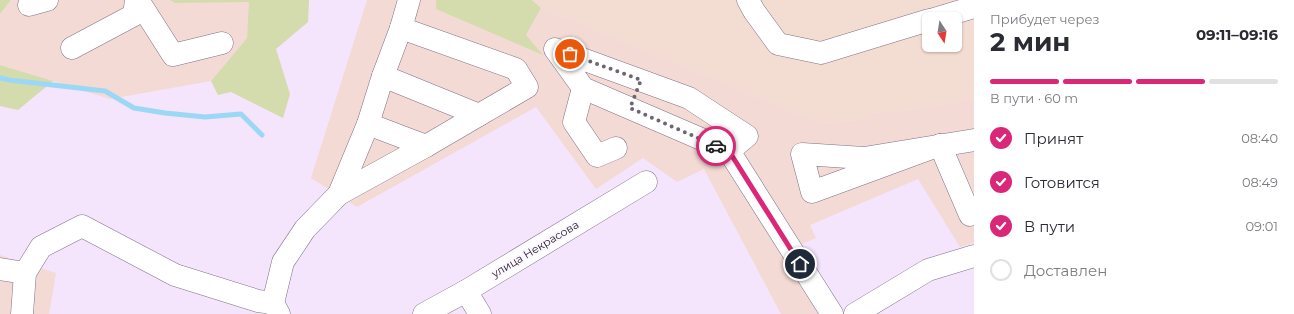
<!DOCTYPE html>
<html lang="ru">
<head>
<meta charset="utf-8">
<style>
  body { margin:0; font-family:Montserrat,sans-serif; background:#f7f7f7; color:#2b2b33; height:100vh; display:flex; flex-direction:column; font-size:15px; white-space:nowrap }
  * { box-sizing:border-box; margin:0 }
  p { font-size:13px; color:#7c7c81 }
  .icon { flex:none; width:22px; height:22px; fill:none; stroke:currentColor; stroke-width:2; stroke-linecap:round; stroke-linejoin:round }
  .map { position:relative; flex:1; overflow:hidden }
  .drawer { display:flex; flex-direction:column; background:#fff; width:320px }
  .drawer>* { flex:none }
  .needle { width:26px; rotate:168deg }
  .controls { position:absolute; left:922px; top:12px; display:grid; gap:8px }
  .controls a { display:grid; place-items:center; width:40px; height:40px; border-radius:6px; background:#fff; box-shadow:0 1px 3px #0004; font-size:20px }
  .pin { position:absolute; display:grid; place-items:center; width:34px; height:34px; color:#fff; margin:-17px; border:2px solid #fff; border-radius:50%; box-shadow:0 1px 4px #0007 }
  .courier { position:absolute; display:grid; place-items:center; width:40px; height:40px; margin:-20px; border:3px solid #db2777; border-radius:50%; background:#fff; color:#222; box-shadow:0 1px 5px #0007 }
  .overview em { font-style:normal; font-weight:700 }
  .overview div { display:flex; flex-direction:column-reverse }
  .overview { display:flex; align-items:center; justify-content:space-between; height:68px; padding:0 16px }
  h1 { font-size:26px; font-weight:700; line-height:30px }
  .bar { display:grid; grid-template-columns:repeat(4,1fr); gap:6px 4px; align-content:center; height:48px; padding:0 16px }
  .bar i { height:5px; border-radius:3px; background:#e1e1e2 }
  .bar .on { background:#db2777 }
  .bar p { grid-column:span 4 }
  ol { padding:0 16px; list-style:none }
  li { display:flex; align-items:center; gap:12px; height:44px }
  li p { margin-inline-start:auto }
  li .icon { padding:4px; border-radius:50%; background:#db2777; color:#fff; stroke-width:4 }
  li:last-child { color:#7c7c81 }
  li i { width:22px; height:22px; border:2px solid #e1e1e2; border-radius:50% }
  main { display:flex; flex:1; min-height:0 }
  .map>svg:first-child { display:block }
  .commercial { fill:#f3dcd1; fill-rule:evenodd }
  .industrial { fill:#f4dad5 }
  .green { fill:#d4dbad }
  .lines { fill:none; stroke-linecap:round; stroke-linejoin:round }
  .stream { stroke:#9bd8f5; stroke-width:5 }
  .minor-casing { stroke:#807287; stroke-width:23 }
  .minor { stroke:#fff; stroke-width:22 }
  .done { stroke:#6d6572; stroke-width:4; stroke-dasharray:0 7.2 }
  .route { stroke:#db2777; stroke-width:5 }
  .labels { text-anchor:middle; stroke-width:4; stroke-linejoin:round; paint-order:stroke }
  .street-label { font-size:11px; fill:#252028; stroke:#fcf6ff }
</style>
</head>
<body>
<main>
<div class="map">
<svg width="974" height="314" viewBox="0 0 974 314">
  <rect width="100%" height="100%" fill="#f4e4fc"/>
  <path class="commercial" d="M532,0H974V99L917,109L872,113L873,118L823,124L541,8ZM929,19H955V45H929Z"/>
  <g class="industrial">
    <polygon points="11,0 250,0 247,38 211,81 110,99 0,65 0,14"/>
    <polygon points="367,0 436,0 526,35 541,8 823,124 873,118 871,113 917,109 974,99 974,243 960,247 918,179 810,225 816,238 799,245 821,312 818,314 781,314 704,169 677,182 643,158 596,189 536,107 357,207 311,178"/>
    <polygon points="0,255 56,273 49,314 0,314"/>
  </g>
  <g class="green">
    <polygon points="0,0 11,0 0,14"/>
    <polygon points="170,0 309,0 308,22 276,49 290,94 283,118 231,92 218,95 211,81 247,38 249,2 175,3"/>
    <polygon points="436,0 532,0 541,8 526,35 543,55 436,9"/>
    <polygon points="0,65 53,81 18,110 0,106"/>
  </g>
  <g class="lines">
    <polyline class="stream" points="0,78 9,80 105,91 134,108 165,113 205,117 241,114 262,135"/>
    <defs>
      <g id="minor">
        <polyline points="138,0 173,55 222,43"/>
        <polyline points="748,0 754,11 778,44 821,53 929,20"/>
        <polyline points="29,5 47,0"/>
        <polyline points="934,19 974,7"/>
        <polyline points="72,48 134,15 136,0"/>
        <polyline points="383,76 479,115 527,87 516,69 401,28"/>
        <polyline points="583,88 574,122 597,156 616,148"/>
        <polyline points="368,124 426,146 479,115"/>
        <polyline points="940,145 812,192 802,154 864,158 974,140"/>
        <polyline points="940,145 970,215 974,213"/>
        <polyline points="729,151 747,136 689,98 555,49 583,88 729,151 832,314"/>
        <polyline points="339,194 426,146"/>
        <polyline points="0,269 25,273"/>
        <polyline points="466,291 480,314"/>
        <polyline points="273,303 283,262 305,229 339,194 368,124 383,76 401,28 409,0"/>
        <polyline points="22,314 25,273 41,247 82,226 175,275 258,301 273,303 279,314"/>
        <polyline points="424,314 466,291 646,182"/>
        <polyline points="855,314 928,270 974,256"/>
      </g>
    </defs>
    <use href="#minor" class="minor-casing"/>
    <use href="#minor" class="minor"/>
  </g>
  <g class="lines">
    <polyline class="done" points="570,54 641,80 630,108 716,146"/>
    <polyline class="route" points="716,146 729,151 800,264"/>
  </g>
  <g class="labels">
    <g class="street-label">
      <text transform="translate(535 249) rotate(-31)" y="4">улица Некрасова</text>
    </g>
  </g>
</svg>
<div class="controls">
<a><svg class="needle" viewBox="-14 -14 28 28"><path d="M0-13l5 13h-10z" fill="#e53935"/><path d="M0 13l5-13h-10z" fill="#7c7c81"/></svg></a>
</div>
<div class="pin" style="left:570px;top:54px;background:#ea580c"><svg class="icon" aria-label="bag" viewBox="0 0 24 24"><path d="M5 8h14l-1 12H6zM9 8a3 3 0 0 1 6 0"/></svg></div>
<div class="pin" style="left:800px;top:264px;background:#1f2937"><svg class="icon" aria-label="home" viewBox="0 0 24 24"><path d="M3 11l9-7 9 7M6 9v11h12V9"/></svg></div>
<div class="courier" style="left:716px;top:146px"><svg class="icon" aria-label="car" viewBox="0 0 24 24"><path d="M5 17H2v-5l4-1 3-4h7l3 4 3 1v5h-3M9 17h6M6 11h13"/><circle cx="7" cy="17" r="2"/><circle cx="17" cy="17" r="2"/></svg></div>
</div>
<section class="drawer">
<div class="overview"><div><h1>2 мин</h1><p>Прибудет через</p></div><em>09:11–09:16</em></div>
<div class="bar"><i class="on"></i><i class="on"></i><i class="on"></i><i></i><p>В пути · 60 m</p></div>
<ol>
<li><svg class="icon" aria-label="check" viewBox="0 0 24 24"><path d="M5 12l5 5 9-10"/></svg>Принят<p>08:40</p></li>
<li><svg class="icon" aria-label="check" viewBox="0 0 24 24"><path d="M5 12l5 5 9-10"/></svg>Готовится<p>08:49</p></li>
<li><svg class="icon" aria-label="check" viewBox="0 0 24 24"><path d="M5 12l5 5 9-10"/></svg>В пути<p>09:01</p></li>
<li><i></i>Доставлен</li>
</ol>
</section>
</main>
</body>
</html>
